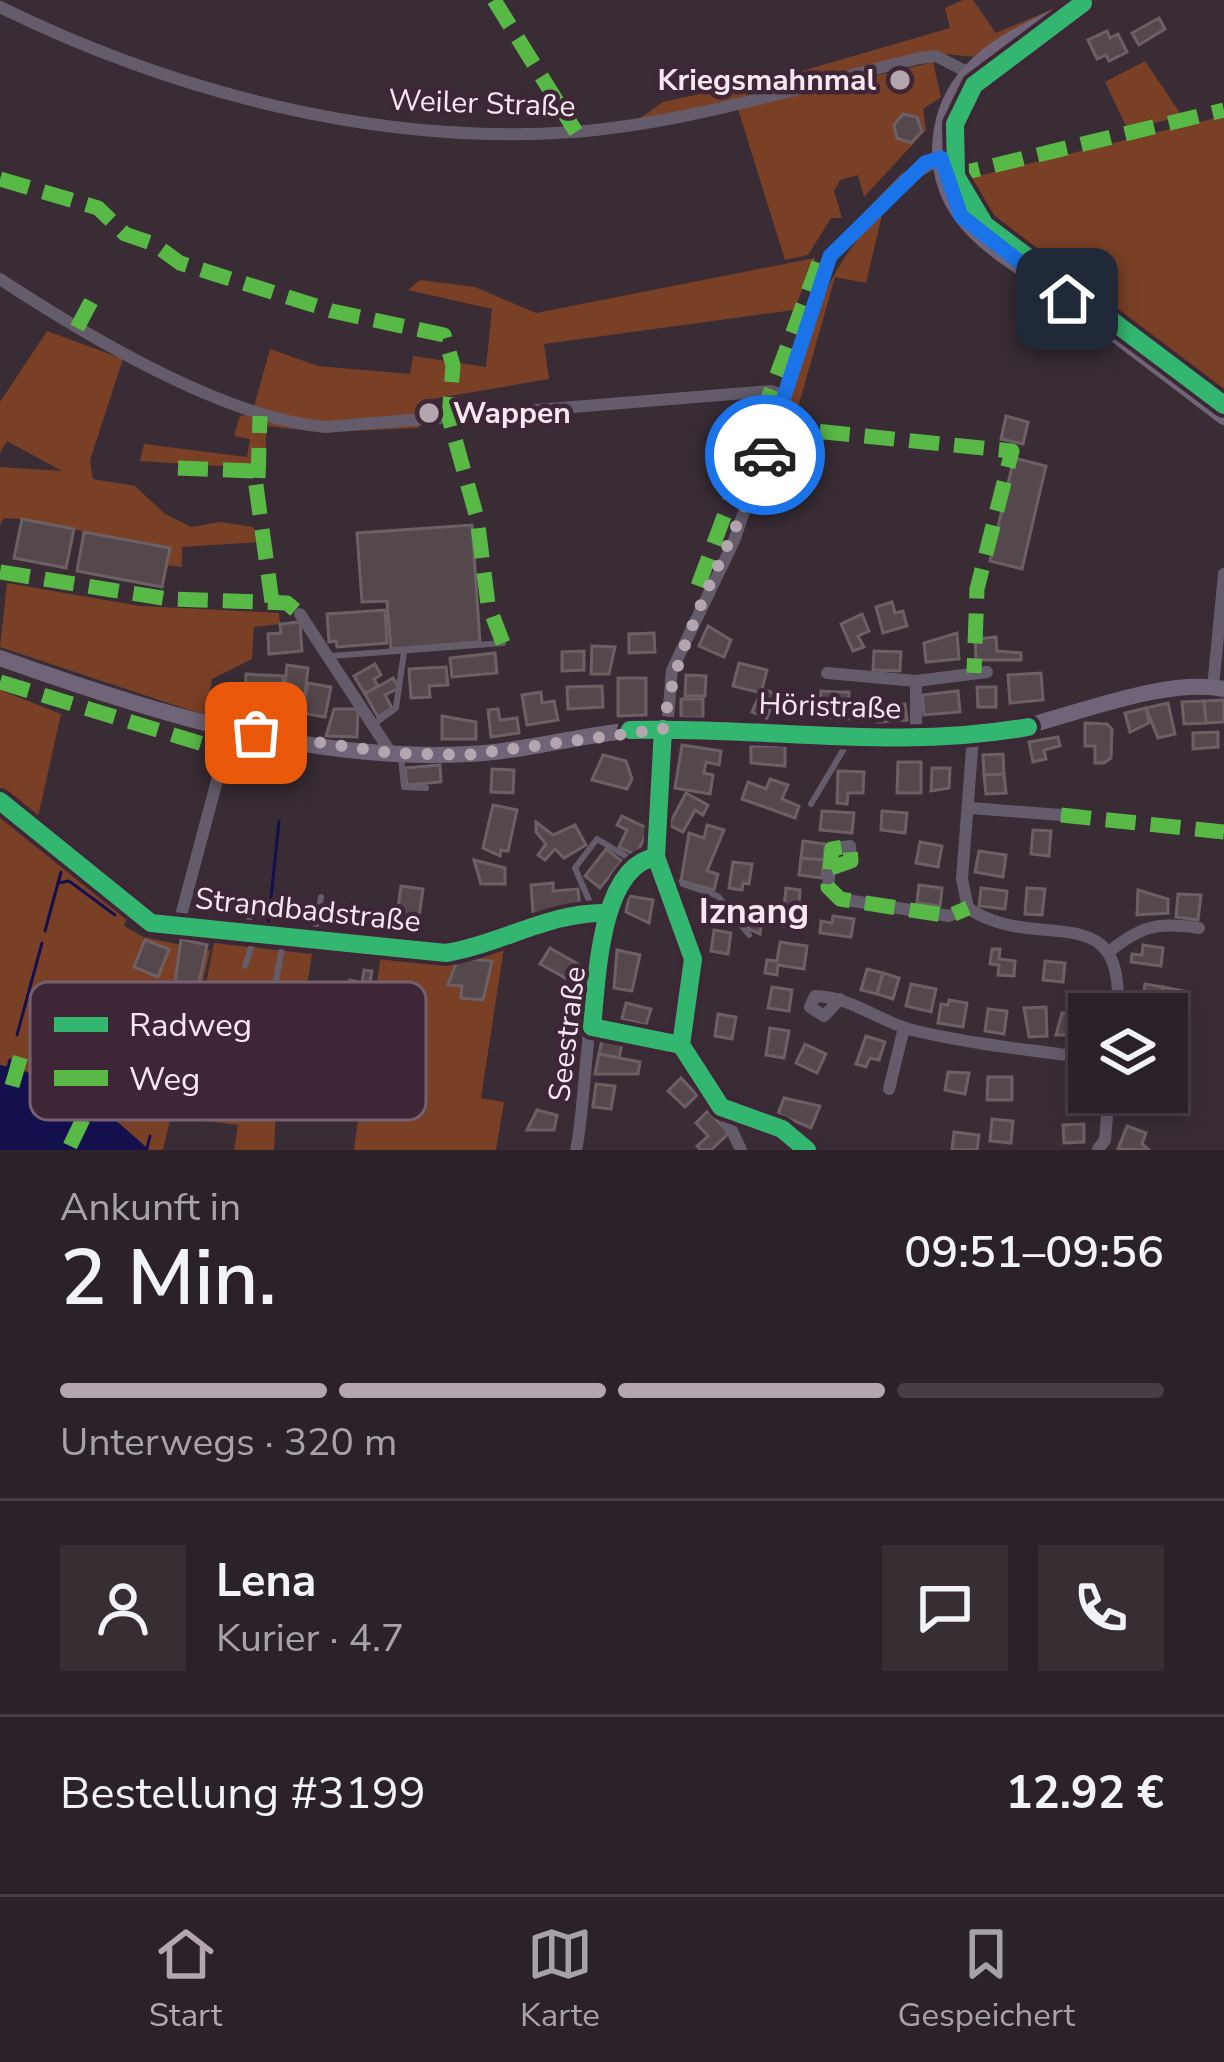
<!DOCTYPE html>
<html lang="de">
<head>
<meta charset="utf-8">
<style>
  body { margin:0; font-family:"Nunito Sans",sans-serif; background:#372e34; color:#f1f3f6; height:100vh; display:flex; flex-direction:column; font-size:45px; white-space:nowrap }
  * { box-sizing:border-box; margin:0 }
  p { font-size:39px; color:#a6a3a8 }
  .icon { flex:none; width:66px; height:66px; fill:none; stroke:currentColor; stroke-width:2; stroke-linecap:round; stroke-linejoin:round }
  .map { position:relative; height:1150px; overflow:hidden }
  .sheet { display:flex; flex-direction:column; background:#2b2128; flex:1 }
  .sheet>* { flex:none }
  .fabs { position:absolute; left:1068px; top:993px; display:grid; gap:24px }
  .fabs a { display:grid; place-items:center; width:120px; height:120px; border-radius:0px; background:#2b2128; box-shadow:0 6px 18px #0003,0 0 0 3px #473e45; font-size:60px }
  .pin { position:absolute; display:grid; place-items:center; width:102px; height:102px; color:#fff; margin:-51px; border-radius:24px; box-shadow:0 6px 18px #0006 }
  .courier { position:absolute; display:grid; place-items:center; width:120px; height:120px; margin:-60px; border:9px solid #1a73e8; border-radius:50%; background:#fff; color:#222; box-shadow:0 3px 15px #0007 }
  .summary em { font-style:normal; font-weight:600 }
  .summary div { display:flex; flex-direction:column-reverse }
  .summary { display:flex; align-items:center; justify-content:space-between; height:204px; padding:0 60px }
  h1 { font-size:78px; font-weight:600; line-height:90px }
  .bar { display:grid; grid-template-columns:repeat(4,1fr); gap:18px 12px; align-content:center; height:144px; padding:0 60px }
  .bar i { height:15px; border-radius:9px; background:#473e45 }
  .bar .selected { background:#b4a6af }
  .bar p { grid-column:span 4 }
  .line { display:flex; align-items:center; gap:30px; padding:0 60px; border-top:3px solid #473e45 }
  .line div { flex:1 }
  .round { display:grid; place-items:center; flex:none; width:126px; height:126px; border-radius:0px; background:#372e34 }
  .menu { display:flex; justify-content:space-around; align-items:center; height:168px; border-top:3px solid #473e45; background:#2b2128; font-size:33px; color:#a6a3a8 }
  .menu a { display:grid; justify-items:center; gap:6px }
  .menu .selected { color:#b4a6af }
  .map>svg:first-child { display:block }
  .green { fill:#7a4026 }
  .water { fill:#14104e }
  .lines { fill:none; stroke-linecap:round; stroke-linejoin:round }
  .stream { stroke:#14104e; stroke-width:3 }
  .building { fill:#55484d; stroke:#6d6064; stroke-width:3 }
  .lane { stroke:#645c6b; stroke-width:6 }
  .street { stroke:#645c6b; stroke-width:12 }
  .secondary { stroke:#706578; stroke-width:16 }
  .quiet { stroke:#58b947; stroke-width:15; stroke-dasharray:30 15; stroke-linecap:butt }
  .cycleway-casing { stroke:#3f2637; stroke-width:26 }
  .cycleway { stroke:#33b770; stroke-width:18 }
  .done { stroke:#b4a6af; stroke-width:12; stroke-dasharray:0 21.6 }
  .route { stroke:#1a73e8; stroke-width:15 }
  .poi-dot { fill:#b4a6af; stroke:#3f2637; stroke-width:4.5 }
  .labels { text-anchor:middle; stroke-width:9; stroke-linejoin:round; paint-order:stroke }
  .poi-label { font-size:30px; font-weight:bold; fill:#f7e7f1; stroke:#3f2637; text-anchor:end }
  .street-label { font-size:30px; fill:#f7e7f1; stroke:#3f2637 }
  .quarter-label { font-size:36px; font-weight:bold; fill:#f7e7f1; stroke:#3f2637 }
  .key { fill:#3f2637; stroke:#76606f; stroke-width:3 }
  .key-label { font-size:33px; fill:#f7e7f1 }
</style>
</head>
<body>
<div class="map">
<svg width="1224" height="1150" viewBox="0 0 1224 1150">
  <rect width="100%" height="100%" fill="#392c35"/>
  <g class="green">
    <polygon points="963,0 973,0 996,33 1074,0 975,57 927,52 632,124 663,102 788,75 950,28 945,8"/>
    <polygon points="1145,61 1182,116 1128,130 1105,82"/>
    <polygon points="933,62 941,97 923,109 926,130 864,197 858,175 840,180 834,191 842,218 831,218 808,255 785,260 738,109"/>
    <polygon points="1224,116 1224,400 989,223 962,180"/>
    <path d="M883,211L866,283L835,277L793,425L783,419C808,337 820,273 883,211Z"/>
    <polygon points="815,258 794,310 544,344 549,379 426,400 419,403 419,428 323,432 266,426 266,469 140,461 144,444 247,457 250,439 234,436 240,416 252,414 270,349 318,366 410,374 413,356 486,367 492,309 408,290 420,280 475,287 536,313"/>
    <polygon points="47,331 123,359 90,460 93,479 135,486 165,514 191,527 220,522 253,527 261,542 182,547 182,567 166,565 169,548 22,519 4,518 0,525 0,467 62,471 7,441 0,453 0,402"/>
    <polygon points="7,583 140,606 279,613 280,624 254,627 252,659 212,679 207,716 0,647"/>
    <polygon points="0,690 61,714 36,826 0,795"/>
    <polygon points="0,807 127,918 124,926 143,937 210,951 163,1150 149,1150 91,1098 45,1076 0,1065"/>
    <polygon points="505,941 481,1098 504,1102 496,1150 354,1150 381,953 427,957"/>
    <path d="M214,943L312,954L300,1032C273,1056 277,1116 274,1150H234L238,1125L180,1118Z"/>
  </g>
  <path class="water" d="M0,1065C74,1085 93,1099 149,1150H0Z"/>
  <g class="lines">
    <g class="stream">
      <polyline points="58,883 69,881 115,915"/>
      <polyline points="268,927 279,821"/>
      <polyline points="45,931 61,872"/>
      <polyline points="17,1035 42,943"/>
      <polyline points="8,1067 10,1060"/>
      <polyline points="147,1148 150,1136"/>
    </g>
  </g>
  <g class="building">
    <polygon points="1159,18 1165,29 1139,45 1132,33"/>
    <polygon points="1107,31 1110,38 1118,34 1127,52 1109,61 1106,55 1097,59 1088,40"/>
    <polygon points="903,114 917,117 922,131 911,143 897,138 894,125"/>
    <polygon points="1006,416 1028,422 1023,444 1001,439"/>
    <polygon points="1014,458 1046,466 1022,569 990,561"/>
    <polygon points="22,519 74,529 66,568 14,558"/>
    <polygon points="472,525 480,642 391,649 387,601 362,602 357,533"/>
    <polygon points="84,532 170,548 162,587 77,571"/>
    <polygon points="892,602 895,613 903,611 907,626 883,633 876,607"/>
    <polygon points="385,610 387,643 337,647 336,641 329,642 327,614"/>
    <polygon points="862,614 869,631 858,636 864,647 853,651 841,624"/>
    <polygon points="300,622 302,651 269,654 268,634 281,633 280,624"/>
    <polygon points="708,626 731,640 724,657 699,646"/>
    <polygon points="654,633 655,652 629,653 629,634"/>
    <polygon points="957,633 959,659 926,662 924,643"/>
    <polygon points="996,637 997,651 1021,653 1021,660 976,660 975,639"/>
    <polygon points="592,646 615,647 609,674 591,674"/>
    <polygon points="584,651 584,670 562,671 562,652"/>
    <polygon points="874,651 901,652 900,671 873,670"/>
    <polygon points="495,653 497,673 452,677 450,658"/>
    <polygon points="739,663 767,670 761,693 733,686"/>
    <polygon points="375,664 381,675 374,679 378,686 365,694 354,676"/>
    <polygon points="287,665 308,668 305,695 284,693"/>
    <polygon points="446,667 448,685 429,686 430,697 411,698 409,669"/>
    <polygon points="1041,673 1043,700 1010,703 1008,675"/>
    <polygon points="246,674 283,676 282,701 245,700"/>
    <polygon points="686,675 706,676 705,696 685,696"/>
    <polygon points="393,678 399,688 385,695 392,708 378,717 365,694"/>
    <polygon points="618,678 646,678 646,715 618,716"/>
    <polygon points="308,683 331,687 325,717 302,713"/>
    <polygon points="602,686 603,707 568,709 567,687"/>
    <polygon points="977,687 996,687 996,707 978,707"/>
    <polygon points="762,689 776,694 767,718 752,712"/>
    <polygon points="821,691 835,692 834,718 820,717"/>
    <polygon points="958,691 960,712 924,715 922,695"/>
    <polygon points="541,692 542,703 554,701 558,720 527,725 522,695"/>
    <polygon points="835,692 849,692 848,719 834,718"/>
    <rect x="681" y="699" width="22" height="19"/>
    <polygon points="1224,700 1224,722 1206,723 1204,701"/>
    <polygon points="1204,701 1206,723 1184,724 1182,702"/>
    <polygon points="1168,703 1175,734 1158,738 1146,708"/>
    <polygon points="905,704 907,720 878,722 877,706"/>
    <polygon points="1146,708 1149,723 1130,732 1125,713"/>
    <polygon points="334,709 358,709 357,737 326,736"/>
    <polygon points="498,709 500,720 517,718 519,733 491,737 488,710"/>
    <polygon points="442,716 476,722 476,739 442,739"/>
    <polygon points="1085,723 1107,724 1112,729 1111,758 1104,763 1095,763 1095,746 1085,746"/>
    <polygon points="1218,732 1218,747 1193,749 1193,733"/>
    <polygon points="1058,737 1060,746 1044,750 1046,759 1033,762 1029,742"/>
    <polygon points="682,745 721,751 719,765 706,762 704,773 713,775 710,794 675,788"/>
    <polygon points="751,746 785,746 785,766 751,763"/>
    <polygon points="1003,754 1004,774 984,775 983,755"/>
    <polygon points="603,755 626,761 632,779 627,789 592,780"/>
    <polygon points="898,762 921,762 921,793 897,793"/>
    <polygon points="440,765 441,782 407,785 405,768"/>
    <polygon points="932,768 950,768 949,788 931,791"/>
    <polygon points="492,769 514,770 513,793 491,792"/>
    <polygon points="838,771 864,772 863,793 848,793 847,804 837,803"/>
    <polygon points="1004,774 1006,793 986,794 984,775"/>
    <polygon points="770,779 788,785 782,799 799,806 795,818 742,799 748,782 766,789"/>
    <polygon points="686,793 708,805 703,815 695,810 683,832 669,825"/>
    <polygon points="493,805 517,810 508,851 501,850 500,856 483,848"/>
    <polygon points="822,811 854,813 852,833 820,830"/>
    <polygon points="882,811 907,813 905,833 881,830"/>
    <polygon points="622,816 649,829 636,855 619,847 627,830 617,825"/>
    <polygon points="536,822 553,835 575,825 586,845 564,858 555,849 545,860 538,855 546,844 536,832"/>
    <polygon points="707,825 724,830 707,871 718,874 714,890 681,881 689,833 704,838"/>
    <polygon points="1033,830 1051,831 1049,856 1031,854"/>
    <polygon points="803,841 825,844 824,860 801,858"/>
    <polygon points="920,842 942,846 938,867 916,863"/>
    <polygon points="606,849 622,861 600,888 585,876"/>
    <polygon points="979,851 1006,855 1003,877 975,872"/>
    <polygon points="801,858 824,860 822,878 799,875"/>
    <polygon points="474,860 505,868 505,884 481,884"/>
    <polygon points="733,862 752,864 749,884 743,883 742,890 729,888"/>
    <polygon points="553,883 553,891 578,889 580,909 533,913 531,885"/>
    <polygon points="919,885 942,888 940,906 917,903"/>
    <polygon points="401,886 423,889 418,925 396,923"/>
    <polygon points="786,888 800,890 799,908 808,909 806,928 782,926"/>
    <polygon points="981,888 1007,891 1005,909 979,906"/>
    <polygon points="1027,888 1045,889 1042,915 1025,914"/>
    <polygon points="1138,890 1168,899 1168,913 1137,915"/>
    <polygon points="1178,894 1201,895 1198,920 1176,917"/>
    <polygon points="629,896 653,900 649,923 626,912"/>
    <polygon points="740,909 762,916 760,934 738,924"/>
    <polygon points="833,916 854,919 851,937 820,933 821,921 832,923"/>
    <polygon points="714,930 731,933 728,954 711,951"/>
    <polygon points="181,939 207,945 198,987 175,982"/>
    <polygon points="145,940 169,949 158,977 134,967"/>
    <polygon points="780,942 807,946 804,969 778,965 777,975 765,973 767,960 777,961"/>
    <polygon points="1143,945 1163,948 1161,966 1131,962 1132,954 1142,955"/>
    <polygon points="550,948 585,968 576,984 540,964"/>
    <polygon points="992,949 1000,949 999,959 1015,961 1014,976 998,975 999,965 990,964"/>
    <polygon points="617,950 640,955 632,991 614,988"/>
    <polygon points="458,958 492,961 483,1000 461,998 462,986 448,985"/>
    <polygon points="1045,961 1065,963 1063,982 1043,980"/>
    <polygon points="867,969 883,973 877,994 861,990"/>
    <polygon points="364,970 372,971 366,1006 346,1003 350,980 362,983"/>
    <polygon points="883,973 899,978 893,999 877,994"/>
    <polygon points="911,984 936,989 931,1012 906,1006"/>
    <polygon points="1145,984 1163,987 1159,1008 1130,1007 1131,999 1142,1002"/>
    <polygon points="772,987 792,990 789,1011 768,1008"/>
    <polygon points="1163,987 1188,992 1184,1013 1159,1008"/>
    <polygon points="949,1000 967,1003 963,1027 938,1023 941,1004 948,1005"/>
    <polygon points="626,1003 651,1009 646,1025 622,1019"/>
    <polygon points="1046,1007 1047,1036 1029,1037 1024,1008"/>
    <polygon points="988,1009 1007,1011 1004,1034 985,1031"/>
    <polygon points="1062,1013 1084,1013 1085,1035 1056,1035"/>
    <polygon points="718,1014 736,1017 732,1039 715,1036"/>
    <polygon points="770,1028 789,1031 784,1058 766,1055"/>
    <polygon points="603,1035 623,1039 619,1058 599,1054"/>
    <polygon points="866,1036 885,1042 879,1060 870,1058 866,1067 856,1064"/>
    <polygon points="805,1044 826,1054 817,1073 796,1063"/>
    <polygon points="599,1054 640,1062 638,1074 595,1074"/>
    <polygon points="948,1072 969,1073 965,1094 945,1090"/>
    <polygon points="988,1077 1012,1077 1012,1100 987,1100"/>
    <polygon points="681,1078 697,1095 685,1107 668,1091"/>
    <polygon points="596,1084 615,1086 611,1109 593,1107"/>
    <polygon points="784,1098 820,1106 811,1128 778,1114"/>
    <polygon points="537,1110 557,1115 554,1130 527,1130"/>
    <polygon points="708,1111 729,1133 711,1150 701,1150 697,1146 708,1136 696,1123"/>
    <polygon points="992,1119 1013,1121 1011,1143 990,1141"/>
    <polygon points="1084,1124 1084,1142 1064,1143 1063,1125"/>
    <polygon points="1127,1126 1146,1133 1142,1144 1149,1150 1118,1149"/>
    <polygon points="954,1132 979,1135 977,1150 952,1150"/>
  </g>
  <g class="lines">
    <g class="lane">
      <polyline points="331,656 503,643"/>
      <polyline points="374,724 396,708 404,652"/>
      <polyline points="401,757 404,787 426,788"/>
      <polyline points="811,804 848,742"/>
      <polyline points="668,879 718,896 749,935"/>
      <polyline points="594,912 575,868 597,839 639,864"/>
      <polyline points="249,930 250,899"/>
      <polyline points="314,937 321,897"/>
      <polyline points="245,966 255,935"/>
      <polyline points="276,980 284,937"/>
    </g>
    <g class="street">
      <path d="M0,7C173,92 378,146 573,132C691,123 805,85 920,58L936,56L969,73"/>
      <path d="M0,279C87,336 223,418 325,427L771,391L784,396"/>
      <polyline points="300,614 391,753"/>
      <polyline points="827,673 916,681 916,738"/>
      <polyline points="916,681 987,672"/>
      <polyline points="1213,687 1224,574"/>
      <path d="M973,737L962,879L968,908C1036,955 1128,892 1117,1014"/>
      <polyline points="971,808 1061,815"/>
      <path d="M31,827L151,923L446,953C501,944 551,911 607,913"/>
      <polyline points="831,868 851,861 850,846 832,849 828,887 840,899 949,916 968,908"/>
      <polyline points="178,927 231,728"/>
      <path d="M1110,951C1142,925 1159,922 1199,928"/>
      <path d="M840,999L824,1016L810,1007L815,996C852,997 878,1021 912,1030C970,1044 1030,1050 1089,1058"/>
      <polyline points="592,1027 681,1045"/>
      <polyline points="889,1089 904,1028"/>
      <polyline points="721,1107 741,1150"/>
      <polyline points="1098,1149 1105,1140 1109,1092"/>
      <path d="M576,1150C590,1091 585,869 656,857"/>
      <polyline points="807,1150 782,1129 721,1107 681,1045 693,959 656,857 672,670 734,541 830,256 905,179 941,158"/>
    </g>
    <g class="secondary">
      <path d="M1088,0C1049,23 1003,36 971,71C935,110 929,171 961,215C984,248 1030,272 1062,295C1117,335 1170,376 1224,417"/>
      <path d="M0,658C148,711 310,763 469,754C533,751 594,730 658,729C763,728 870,749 975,737C1048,728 1156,675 1224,689"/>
    </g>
    <g class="quiet">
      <polyline points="494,0 576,132"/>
      <polyline points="950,176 1224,110"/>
      <polyline points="0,179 98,208 125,234 154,244 180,263 332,311 444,335 453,365 449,418 477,518 488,604 503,643"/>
      <polyline points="77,328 94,296"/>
      <polyline points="775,427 1012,451 977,589 974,673"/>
      <polyline points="178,468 254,471 272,602"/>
      <polyline points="258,478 260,416"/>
      <polyline points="0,572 168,599 287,603 300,614"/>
      <polyline points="698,586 824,249"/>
      <polyline points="0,682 226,751"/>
      <polyline points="1061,815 1224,832"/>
      <polyline points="831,868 851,861 850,846 832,849 828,887 840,899 949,916 968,908"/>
      <polyline points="12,1086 21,1055"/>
      <polyline points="70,1146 98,1088"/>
    </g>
    <defs>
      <g id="cycleway">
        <polyline points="1083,3 974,85 955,124 956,176 985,225 1224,405"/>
        <polyline points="663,729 656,857 693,959 681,1045 721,1107 782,1129 807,1150"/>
        <path d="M630,730C763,726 895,751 1028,727"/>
        <path d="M0,801L151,923L446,953C501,944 551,911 607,913"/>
        <path d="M656,857C599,866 597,982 592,1027L681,1045"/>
      </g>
    </defs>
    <use href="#cycleway" class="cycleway-casing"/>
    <use href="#cycleway" class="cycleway"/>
  </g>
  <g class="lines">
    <path class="done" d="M256,733L391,753L466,755L663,729C678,630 732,549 765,455"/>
    <polyline class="route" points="765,455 830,256 925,163 941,158 961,216 1067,299"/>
  </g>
  <g class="poi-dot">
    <circle cx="900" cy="80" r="12"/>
    <circle cx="429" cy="413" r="12"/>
  </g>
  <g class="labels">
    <g class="poi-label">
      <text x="876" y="90">Kriegsmahnmal</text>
      <text x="453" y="423" text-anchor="start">Wappen</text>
    </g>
    <g class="street-label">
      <text transform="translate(482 103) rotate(2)" y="10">Weiler Straße</text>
      <text transform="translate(830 706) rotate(2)" y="10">Höristraße</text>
      <text transform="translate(308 910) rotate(6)" y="10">Strandbadstraße</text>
      <text transform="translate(567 1034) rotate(-83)" y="10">Seestraße</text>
    </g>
    <g class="quarter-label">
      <text x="754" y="923">Iznang</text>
    </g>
  </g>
  <rect x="30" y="982" width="396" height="138" rx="18" class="key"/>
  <rect x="54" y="1017" width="54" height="15" fill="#33b770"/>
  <rect x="54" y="1070" width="54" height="16" fill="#58b947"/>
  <g class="key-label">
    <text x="129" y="1036">Radweg</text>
    <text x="129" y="1090">Weg</text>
  </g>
</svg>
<div class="fabs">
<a><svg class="icon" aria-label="layers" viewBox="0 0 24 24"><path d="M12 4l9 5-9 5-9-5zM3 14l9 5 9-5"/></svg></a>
</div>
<div class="pin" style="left:256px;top:733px;background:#ea580c"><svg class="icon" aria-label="bag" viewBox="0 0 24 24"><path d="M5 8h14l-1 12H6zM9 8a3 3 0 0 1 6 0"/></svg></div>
<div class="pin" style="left:1067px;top:299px;background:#1f2937"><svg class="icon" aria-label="home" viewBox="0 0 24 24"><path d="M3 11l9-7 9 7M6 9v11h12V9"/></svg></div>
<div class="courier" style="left:765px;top:455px"><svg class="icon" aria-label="car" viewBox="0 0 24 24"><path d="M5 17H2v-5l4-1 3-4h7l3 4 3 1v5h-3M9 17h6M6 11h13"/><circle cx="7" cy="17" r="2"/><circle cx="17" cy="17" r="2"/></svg></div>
</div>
<section class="sheet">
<div class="summary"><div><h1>2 Min.</h1><p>Ankunft in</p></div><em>09:51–09:56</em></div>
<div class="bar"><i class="selected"></i><i class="selected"></i><i class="selected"></i><i></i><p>Unterwegs · 320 m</p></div>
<div class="line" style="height:216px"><a class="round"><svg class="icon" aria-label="person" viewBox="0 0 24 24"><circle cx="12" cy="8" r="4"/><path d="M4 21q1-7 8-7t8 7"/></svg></a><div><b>Lena</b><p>Kurier · 4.7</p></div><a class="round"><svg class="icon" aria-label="chat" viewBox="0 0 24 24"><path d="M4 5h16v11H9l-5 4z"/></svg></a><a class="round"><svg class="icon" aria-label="phone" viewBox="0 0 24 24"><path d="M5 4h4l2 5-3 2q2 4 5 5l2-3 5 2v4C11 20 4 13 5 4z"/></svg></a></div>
<div class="line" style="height:156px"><div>Bestellung #3199</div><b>12.92 €</b></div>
</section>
<nav class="menu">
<a class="selected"><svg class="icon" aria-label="home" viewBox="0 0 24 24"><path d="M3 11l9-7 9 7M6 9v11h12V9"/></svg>Start</a>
<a><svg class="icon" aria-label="map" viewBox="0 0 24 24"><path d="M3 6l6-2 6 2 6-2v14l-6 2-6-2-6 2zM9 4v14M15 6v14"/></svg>Karte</a>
<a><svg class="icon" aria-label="saved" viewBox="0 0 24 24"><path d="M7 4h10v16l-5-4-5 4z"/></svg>Gespeichert</a>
</nav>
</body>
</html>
